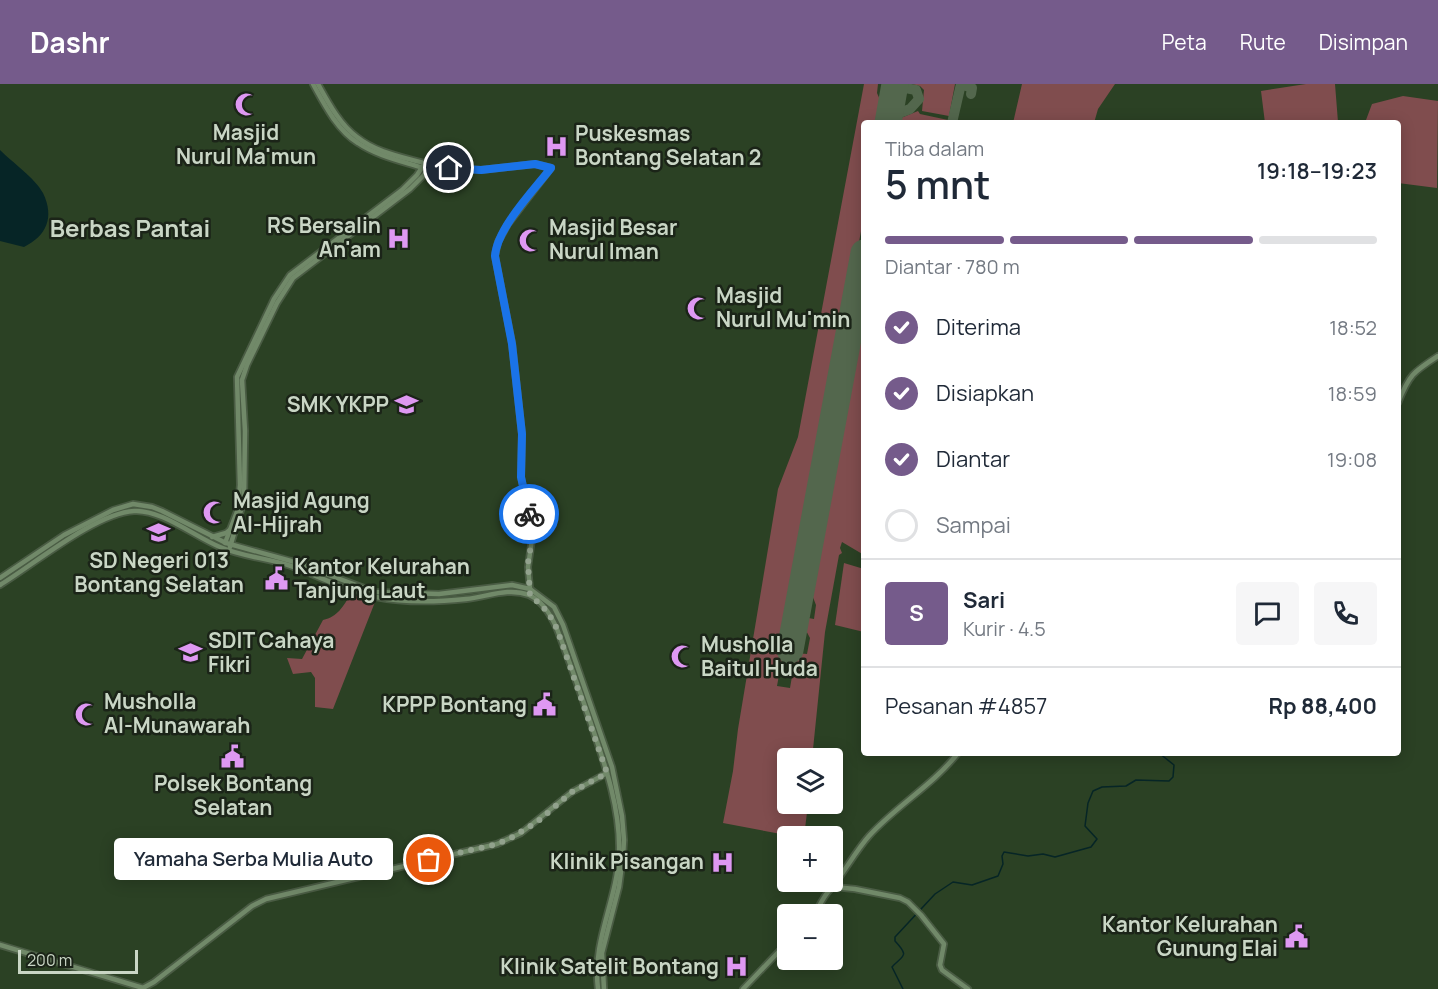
<!DOCTYPE html>
<html lang="id">
<head>
<meta charset="utf-8">
<style>
  body { margin:0; font-family:Manrope,sans-serif; background:#f6f6f7; color:#1f2937; height:100vh; display:flex; flex-direction:column; font-size:22px; white-space:nowrap }
  * { box-sizing:border-box; margin:0 }
  p { font-size:20px; color:#747a83 }
  .icon { flex:none; width:33px; height:33px; fill:none; stroke:currentColor; stroke-width:2; stroke-linecap:round; stroke-linejoin:round }
  .map { position:relative; flex:1; overflow:hidden }
  .details { position:absolute; left:861px; top:36px; width:540px; height:636px; display:flex; flex-direction:column; background:#fff; border-radius:6px; box-shadow:0 3px 15px #0003 }
  .details>* { flex:none }
  .tools { position:absolute; left:777px; top:664px; display:grid; gap:12px }
  .tools a { display:grid; place-items:center; width:66px; height:66px; border-radius:6px; background:#fff; box-shadow:0 3px 15px #0003; font-size:30px }
  .scale { position:absolute; left:18px; bottom:15px; width:120px; box-sizing:border-box; padding-left:6px; border:3px solid #c9d6c5; border-top:0; font-size:16px; line-height:21px; white-space:nowrap; color:#c9d6c5; -webkit-text-stroke:4px #1b2418; paint-order:stroke }
  .pin { position:absolute; display:grid; place-items:center; width:51px; height:51px; color:#fff; margin:-26px; border:3px solid #fff; border-radius:50%; box-shadow:0 2px 6px #0007 }
  .courier { position:absolute; display:grid; place-items:center; width:60px; height:60px; margin:-30px; border:4px solid #1a73e8; border-radius:50%; background:#fff; color:#222; box-shadow:0 2px 8px #0007 }
  .bubble { position:absolute; height:42px; border-radius:6px; background:#fff; box-shadow:0 3px 15px #0003; font-size:20px; font-weight:600; line-height:42px; text-align:center }
  .head em { font-style:normal; font-weight:600 }
  .head div { display:flex; flex-direction:column-reverse }
  .head { display:flex; align-items:center; justify-content:space-between; height:102px; padding:0 24px }
  h1 { font-size:39px; font-weight:600; line-height:45px }
  .bar { display:grid; grid-template-columns:repeat(4,1fr); gap:9px 6px; align-content:center; height:72px; padding:0 24px }
  .bar i { height:8px; border-radius:4px; background:#e0e1e3 }
  .bar .active { background:#755b8b }
  .bar p { grid-column:span 4 }
  .line { display:flex; align-items:center; gap:15px; padding:0 24px; border-top:2px solid #e0e1e3 }
  .line div { flex:1 }
  .round { display:grid; place-items:center; flex:none; width:63px; height:63px; border-radius:6px; background:#f6f6f7 }
  ol { padding:0 24px; list-style:none }
  li { display:flex; align-items:center; gap:18px; height:66px }
  li p { margin-inline-start:auto }
  li .icon { padding:6px; border-radius:50%; background:#755b8b; color:#fff; stroke-width:4 }
  li:last-child { color:#747a83 }
  li i { width:33px; height:33px; border:3px solid #e0e1e3; border-radius:50% }
  header { display:flex; align-items:center; gap:36px; box-sizing:border-box; height:84px; padding:0 30px; background:#755b8b; color:#fff }
  header strong { font-size:28px }
  nav { display:flex; gap:33px; margin-inline-start:auto; font-size:21px }
  .map>svg:first-child { display:block }
  .green { fill:#804d4e }
  .water { fill:#062526 }
  .lines { fill:none; stroke-linecap:round; stroke-linejoin:round }
  .stream { stroke:#062526; stroke-width:1.5 }
  .taxiway { stroke:#53674d; stroke-width:10 }
  .runway { stroke:#53674d; stroke-width:27 }
  .minor-casing { stroke:#4a5c44; stroke-width:8 }
  .minor { stroke:#718969; stroke-width:4.5 }
  .done { stroke:#92a28d; stroke-width:6; stroke-dasharray:0 10.8 }
  .route { stroke:#1a73e8; stroke-width:8 }
  .labels { text-anchor:middle; stroke-width:5; stroke-linejoin:round; paint-order:stroke }
  .poi-label { font-size:21px; font-weight:bold; fill:#c9d6c5; stroke:#1b2418; text-anchor:start }
  .quarter-label { font-size:24px; font-weight:bold; fill:#c9d6c5; stroke:#1b2418 }
</style>
</head>
<body>
<header>
<strong>Dashr</strong>
<nav><a>Peta</a><a>Rute</a><a>Disimpan</a></nav>
</header>
<div class="map">
<svg width="1438" height="905" viewBox="0 0 1438 905">
  <rect width="100%" height="100%" fill="#2b4124"/>
  <g class="green">
    <polygon points="864,0 878,0 877,9 884,25 881,39 864,39 864,131 777,602 790,604 796,569 807,570 810,554 802,539 803,533 814,535 816,521 809,503 864,208 864,471 842,458 840,464 842,469 839,471 825,548 812,675 788,675 788,720 808,720 804,753 797,753 723,739 733,687 738,645 778,405 798,353"/>
    <polygon points="912,0 955,0 949,32 922,27 924,6 920,2"/>
    <polygon points="1022,0 1115,0 1098,25 1094,39 1013,39"/>
    <polygon points="1306,0 1335,0 1338,38 1366,36 1372,20 1403,12 1438,17 1437,104 1398,99 1398,39 1265,39 1261,7"/>
    <polygon points="918,27 920,30 948,36 948,39 895,39 896,36"/>
    <polygon points="844,479 864,485 864,548 835,541"/>
    <path d="M351,510L375,518L333,625L315,623V594L311,588L293,590L287,574L302,575L323,536C338,533 343,522 351,510Z"/>
  </g>
  <path class="water" d="M0,66C12,78 35,94 43,109C55,134 46,152 24,163L0,157Z"/>
  <g class="lines">
    <path class="stream" d="M903,905L892,883C903,871 910,873 895,857V853L935,810L953,798L972,801L998,792L1003,780L1002,772L1004,768L1028,772L1043,770L1055,773L1091,763L1097,755L1085,742L1088,719L1093,707L1102,703L1126,702L1136,696L1169,697L1173,693L1174,681L1159,669"/>
    <g class="taxiway">
      <polyline points="889,33 910,25 919,15 916,6 895,2"/>
      <polyline points="952,39 961,0 972,4 971,10"/>
    </g>
    <g class="runway">
      <polyline points="888,39 895,0"/>
      <polyline points="790,566 864,169"/>
    </g>
    <defs>
      <g id="minor">
        <path d="M313,0C324,20 337,46 358,59C377,72 401,77 423,84"/>
        <path d="M318,0C328,18 340,41 357,53C377,69 403,73 427,80"/>
        <polyline points="429,85 435,84 481,86 535,80 551,84 508,140 498,158 495,172 512,259 522,350 521,393 532,444 532,455 528,483 530,505"/>
        <path d="M1398,319C1409,291 1413,288 1438,272"/>
        <polyline points="212,453 226,449 231,445"/>
        <polyline points="225,459 238,425 240,401 237,293 274,215 290,191 402,106 417,91 425,79"/>
        <polyline points="230,463 244,416 245,347 242,296 247,281 277,219 293,194 410,105 424,91 431,81"/>
        <polyline points="0,494 64,451 113,426 133,420 152,423 162,427 226,459 291,477 375,508 439,510 512,501 530,505 554,523 563,541 612,683 622,732 624,756 623,772 619,803 602,869 604,905"/>
        <path d="M0,501C33,481 96,429 134,427C161,425 195,453 220,463C243,473 268,474 291,482C319,492 346,507 376,513C405,519 437,518 466,515C487,513 508,503 529,511C543,517 551,531 557,545C568,573 578,602 588,631C603,675 621,723 619,770C617,817 592,856 598,905"/>
        <polyline points="834,803 855,805 900,814 908,818 921,831 944,860 940,881 942,886 968,905"/>
        <path d="M813,831C819,824 822,815 828,808C843,791 854,769 869,752C896,722 933,701 958,669"/>
        <polyline points="0,861 143,904 154,898 252,822 266,815 497,760 521,749 572,708 607,689"/>
        <polyline points="743,905 788,858"/>
      </g>
    </defs>
    <use href="#minor" class="minor-casing"/>
    <use href="#minor" class="minor"/>
  </g>
  <g class="lines">
    <path class="done" d="M429,776L497,760L509,755L537,738L572,708L607,689L557,545C550,530 543,521 530,512L528,479L532,455L529,430"/>
    <path class="route" d="M449,84L481,86L535,80L551,84C534,106 497,144 495,172L512,260L522,350L521,393L529,430"/>
  </g>
  <defs>
    <symbol id="mosque-bare" viewBox="-9 -9 18 18"><path d="M3.5-4.9A6 6 0 1 0 3.5 4.9A5 5 0 1 1 3.5-4.9Z" fill="#de98f2" stroke="#1b2418" stroke-width="2.5" paint-order="stroke"/></symbol>
    <symbol id="hospital-bare" viewBox="-9 -9 18 18"><path d="M-5-5h3v3.5h4V-5h3V5h-3V1.5h-4V5h-3Z" fill="#de98f2" stroke="#1b2418" stroke-width="2.5" paint-order="stroke"/></symbol>
    <symbol id="school-bare" viewBox="-9 -9 18 18"><path d="M0-5L7-2L0 1L-7-2ZM-4 1L0 2.5L4 1V4Q0 6-4 4Z" fill="#de98f2" stroke="#1b2418" stroke-width="2.5" paint-order="stroke"/></symbol>
    <symbol id="civic-bare" viewBox="-9 -9 18 18"><path d="M-.6-6.5H3V-4.5H.6V-3L4-1V1h2V6H-6V1h2V-1L-.6-3ZM-1.2 2.5V6h2.4V2.5Z" fill="#de98f2" stroke="#1b2418" stroke-width="2.5" paint-order="stroke"/></symbol>
  </defs>
  <g fill-rule="evenodd">
    <use href="#mosque-bare" x="230" y="4" width="33" height="33"/>
    <use href="#hospital-bare" x="540" y="46" width="33" height="33"/>
    <use href="#hospital-bare" x="382" y="138" width="33" height="33"/>
    <use href="#mosque-bare" x="514" y="140" width="33" height="33"/>
    <use href="#mosque-bare" x="682" y="208" width="33" height="33"/>
    <use href="#school-bare" x="390" y="304" width="33" height="33"/>
    <use href="#mosque-bare" x="198" y="412" width="33" height="33"/>
    <use href="#school-bare" x="142" y="432" width="33" height="33"/>
    <use href="#civic-bare" x="260" y="478" width="33" height="33"/>
    <use href="#school-bare" x="174" y="552" width="33" height="33"/>
    <use href="#mosque-bare" x="666" y="556" width="33" height="33"/>
    <use href="#civic-bare" x="528" y="604" width="33" height="33"/>
    <use href="#mosque-bare" x="70" y="614" width="33" height="33"/>
    <use href="#civic-bare" x="216" y="656" width="33" height="33"/>
    <use href="#hospital-bare" x="706" y="762" width="33" height="33"/>
    <use href="#civic-bare" x="1280" y="836" width="33" height="33"/>
    <use href="#hospital-bare" x="720" y="866" width="33" height="33"/>
  </g>
  <g class="labels">
    <g class="poi-label">
      <text x="246" y="56" text-anchor="middle">Masjid<tspan x="246" dy="24">Nurul Ma'mun</tspan></text>
      <text x="575" y="57">Puskesmas<tspan x="575" dy="24">Bontang Selatan 2</tspan></text>
      <text x="381" y="149" text-anchor="end">RS Bersalin<tspan x="381" dy="24">An'am</tspan></text>
      <text x="549" y="151">Masjid Besar<tspan x="549" dy="24">Nurul Iman</tspan></text>
      <text x="716" y="219">Masjid<tspan x="716" dy="24">Nurul Mu'min</tspan></text>
      <text x="389" y="328" text-anchor="end">SMK YKPP</text>
      <text x="233" y="424">Masjid Agung<tspan x="233" dy="24">Al-Hijrah</tspan></text>
      <text x="159" y="484" text-anchor="middle">SD Negeri 013<tspan x="159" dy="24">Bontang Selatan</tspan></text>
      <text x="294" y="490">Kantor Kelurahan<tspan x="294" dy="24">Tanjung Laut</tspan></text>
      <text x="208" y="564">SDIT Cahaya<tspan x="208" dy="24">Fikri</tspan></text>
      <text x="701" y="568">Musholla<tspan x="701" dy="24">Baitul Huda</tspan></text>
      <text x="104" y="625">Musholla<tspan x="104" dy="24">Al-Munawarah</tspan></text>
      <text x="527" y="628" text-anchor="end">KPPP Bontang</text>
      <text x="233" y="707" text-anchor="middle">Polsek Bontang<tspan x="233" dy="24">Selatan</tspan></text>
      <text x="704" y="785" text-anchor="end">Klinik Pisangan</text>
      <text x="1278" y="848" text-anchor="end">Kantor Kelurahan<tspan x="1278" dy="24">Gunung Elai</tspan></text>
      <text x="719" y="890" text-anchor="end">Klinik Satelit Bontang</text>
    </g>
    <g class="quarter-label">
      <text x="130" y="153">Berbas Pantai</text>
    </g>
  </g>
</svg>
<div class="tools">
<a><svg class="icon" aria-label="layers" viewBox="0 0 24 24"><path d="M12 4l9 5-9 5-9-5zM3 14l9 5 9-5"/></svg></a>
<a>+</a>
<a>−</a>
</div>
<div class="scale">200 m</div>
<div class="pin" style="left:429px;top:776px;background:#ea580c"><svg class="icon" aria-label="bag" viewBox="0 0 24 24"><path d="M5 8h14l-1 12H6zM9 8a3 3 0 0 1 6 0"/></svg></div>
<div class="pin" style="left:449px;top:84px;background:#1f2937"><svg class="icon" aria-label="home" viewBox="0 0 24 24"><path d="M3 11l9-7 9 7M6 9v11h12V9"/></svg></div>
<div class="courier" style="left:529px;top:430px"><svg class="icon" aria-label="bike" viewBox="0 0 24 24"><circle cx="6" cy="16" r="4"/><circle cx="18" cy="16" r="4"/><path d="M6 16l4-8h5l3 8M10 8l3 8H6M13 5h3"/></svg></div>
<div class="bubble" style="left:114px;top:754px;width:279px">Yamaha Serba Mulia Auto</div>
<section class="details">
<div class="head"><div><h1>5 mnt</h1><p>Tiba dalam</p></div><em>19:18–19:23</em></div>
<div class="bar"><i class="active"></i><i class="active"></i><i class="active"></i><i></i><p>Diantar · 780 m</p></div>
<ol>
<li><svg class="icon" aria-label="check" viewBox="0 0 24 24"><path d="M5 12l5 5 9-10"/></svg>Diterima<p>18:52</p></li>
<li><svg class="icon" aria-label="check" viewBox="0 0 24 24"><path d="M5 12l5 5 9-10"/></svg>Disiapkan<p>18:59</p></li>
<li><svg class="icon" aria-label="check" viewBox="0 0 24 24"><path d="M5 12l5 5 9-10"/></svg>Diantar<p>19:08</p></li>
<li><i></i>Sampai</li>
</ol>
<div class="line" style="height:108px"><b class="round" style="background:#755b8b;color:#fff">S</b><div><b>Sari</b><p>Kurir · 4.5</p></div><a class="round"><svg class="icon" aria-label="chat" viewBox="0 0 24 24"><path d="M4 5h16v11H9l-5 4z"/></svg></a><a class="round"><svg class="icon" aria-label="phone" viewBox="0 0 24 24"><path d="M5 4h4l2 5-3 2q2 4 5 5l2-3 5 2v4C11 20 4 13 5 4z"/></svg></a></div>
<div class="line" style="height:78px"><div>Pesanan #4857</div><b>Rp 88,400</b></div>
</section>
</div>
</body>
</html>
